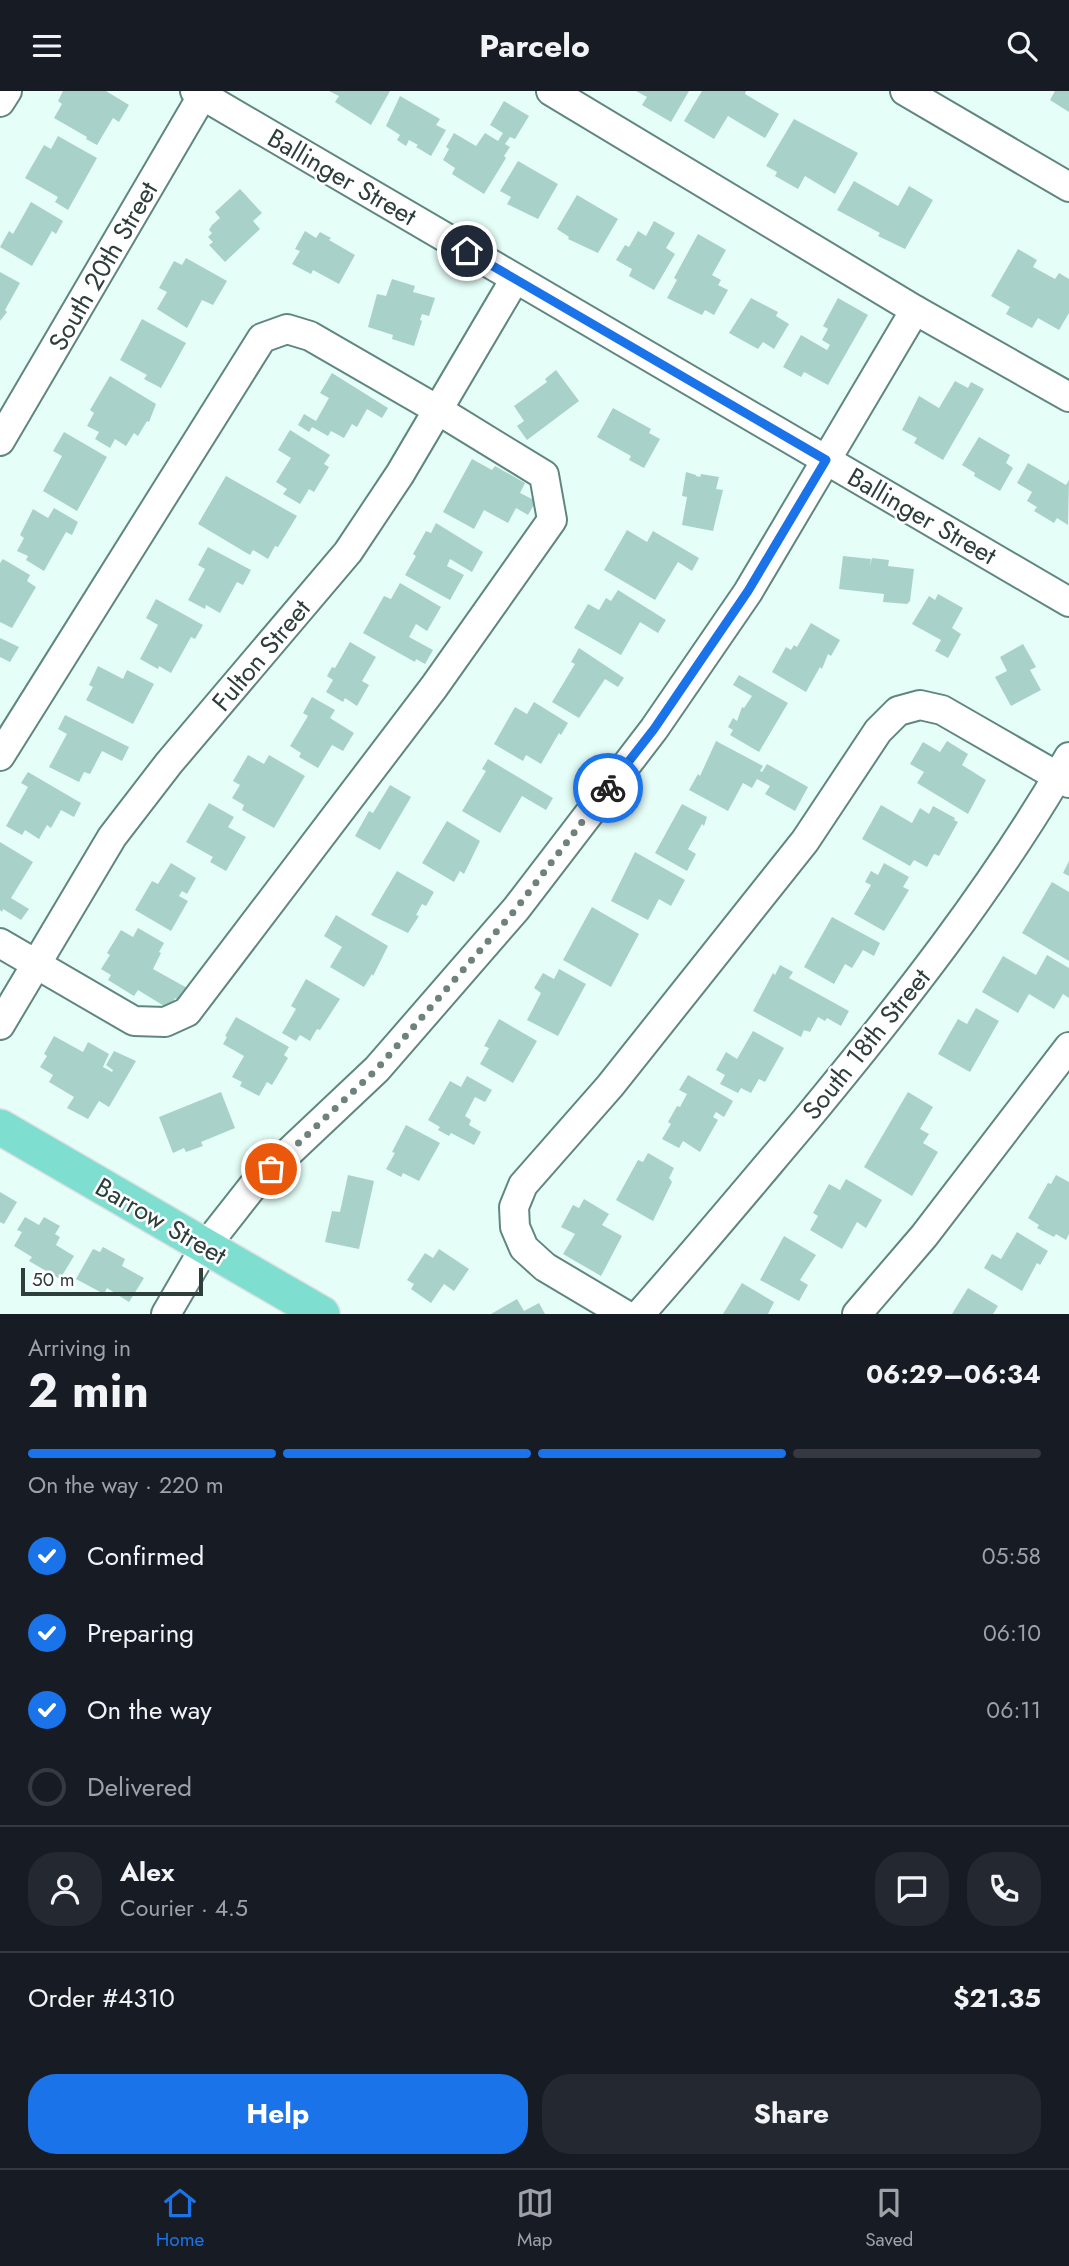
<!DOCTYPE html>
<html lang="en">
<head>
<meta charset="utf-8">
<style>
  body { margin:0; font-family:Jost,sans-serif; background:#242831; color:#f1f3f6; height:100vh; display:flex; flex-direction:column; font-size:26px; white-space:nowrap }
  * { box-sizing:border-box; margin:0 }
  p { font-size:23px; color:#9ea1a6 }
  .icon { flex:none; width:38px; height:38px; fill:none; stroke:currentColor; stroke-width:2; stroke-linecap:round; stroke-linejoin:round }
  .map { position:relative; height:1223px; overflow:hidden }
  .side { display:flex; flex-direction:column; background:#171b24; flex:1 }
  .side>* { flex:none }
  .scale { position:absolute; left:21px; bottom:18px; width:182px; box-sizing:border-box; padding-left:7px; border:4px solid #2d3e3b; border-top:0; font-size:19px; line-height:24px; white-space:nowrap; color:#2d3e3b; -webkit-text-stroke:5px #fff; paint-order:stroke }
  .pin { position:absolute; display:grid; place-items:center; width:60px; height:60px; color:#fff; margin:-30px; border:4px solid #fff; border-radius:50%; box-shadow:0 2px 7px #0007 }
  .courier { position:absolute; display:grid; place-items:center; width:70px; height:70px; margin:-35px; border:5px solid #1a73e8; border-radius:50%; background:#fff; color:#222; box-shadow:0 2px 9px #0007 }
  .head em { font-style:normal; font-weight:700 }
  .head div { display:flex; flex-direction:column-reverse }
  .head { display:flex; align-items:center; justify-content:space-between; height:119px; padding:0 28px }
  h1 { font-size:46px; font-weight:700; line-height:52px }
  .bar { display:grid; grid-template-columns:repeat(4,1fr); gap:10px 7px; align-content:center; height:84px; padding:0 28px }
  .bar i { height:9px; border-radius:5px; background:#363941 }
  .bar .selected { background:#1a73e8 }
  .bar p { grid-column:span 4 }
  .line { display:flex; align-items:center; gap:18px; padding:0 28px; border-top:2px solid #363941 }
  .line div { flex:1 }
  .round { display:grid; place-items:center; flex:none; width:74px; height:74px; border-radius:28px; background:#242831 }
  ol { padding:0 28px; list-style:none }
  li { display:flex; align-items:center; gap:21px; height:77px }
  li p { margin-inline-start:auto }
  li .icon { padding:7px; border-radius:50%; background:#1a73e8; color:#fff; stroke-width:4 }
  li:last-child { color:#9ea1a6 }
  li i { width:38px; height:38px; border:4px solid #363941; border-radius:50% }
  .primary-button { display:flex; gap:14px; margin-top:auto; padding:14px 28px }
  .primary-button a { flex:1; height:80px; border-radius:28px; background:#1a73e8; color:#fff; font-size:28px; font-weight:700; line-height:80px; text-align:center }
  .primary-button a+a { background:#242831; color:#f1f3f6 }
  header { display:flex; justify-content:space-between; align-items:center; height:91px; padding:0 28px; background:#171b24; font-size:32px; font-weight:700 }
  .dock { display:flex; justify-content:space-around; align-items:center; height:98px; border-top:2px solid #363941; background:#171b24; font-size:19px; color:#9ea1a6 }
  .dock a { display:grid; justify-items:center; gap:4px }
  .dock .selected { color:#1a73e8 }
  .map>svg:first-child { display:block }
  .building { fill:#a8d2c9 }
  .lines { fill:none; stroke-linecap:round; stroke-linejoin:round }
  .minor-casing { stroke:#5f877f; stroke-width:32 }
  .major-casing { stroke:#dde0e0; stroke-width:38 }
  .minor { stroke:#fff; stroke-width:28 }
  .major { stroke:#7eded0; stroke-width:35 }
  .done { stroke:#6d817d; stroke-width:7; stroke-dasharray:0 12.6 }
  .route { stroke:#1a73e8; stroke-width:9 }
  .labels { text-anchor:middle; stroke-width:5; stroke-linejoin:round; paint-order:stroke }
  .street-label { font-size:26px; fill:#2d3e3b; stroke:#fff }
</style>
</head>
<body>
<header><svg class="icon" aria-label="menu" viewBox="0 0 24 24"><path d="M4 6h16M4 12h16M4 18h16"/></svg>Parcelo<svg class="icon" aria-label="search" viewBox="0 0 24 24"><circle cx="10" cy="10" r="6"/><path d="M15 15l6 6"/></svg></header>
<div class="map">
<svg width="1069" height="1223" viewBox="0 0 1069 1223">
  <rect width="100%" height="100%" fill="#e5fef8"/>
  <g class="building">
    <polygon points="63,0 106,0 129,14 119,31 113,27 97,54 86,48 87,46 54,27 62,13 58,10"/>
    <polygon points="329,0 390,0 371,34 335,11 339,5"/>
    <polygon points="636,0 689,0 671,31 642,14 647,6"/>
    <polygon points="702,0 746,0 745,3 779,23 765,47 728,25 714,48 684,30"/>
    <polygon points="1055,0 1069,0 1069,21 1050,9"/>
    <polygon points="400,5 440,28 436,34 446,39 431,65 416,56 418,54 409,49 406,55 397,49 400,44 386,35"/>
    <polygon points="504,10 529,25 515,48 510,46 505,53 510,56 504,65 506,67 484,103 452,83 455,77 443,69 449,58 446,56 454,42 476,55 485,42 498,50 503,42 490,34"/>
    <polygon points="794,28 858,62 835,103 805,85 798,98 775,85 777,81 766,75"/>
    <polygon points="58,45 97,67 68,119 55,111 58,106 25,87 44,54 51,58"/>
    <polygon points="518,70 558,93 538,128 507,113 511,106 500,100"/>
    <polygon points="854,90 898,115 909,95 933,109 905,158 878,145 880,142 837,119"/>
    <polygon points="240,98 262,122 253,130 260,138 225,171 209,154 213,151 208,146 212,142 209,139 212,134 220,127 215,121"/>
    <polygon points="577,104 618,128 598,162 568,148 569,146 557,138"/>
    <polygon points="31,111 63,130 56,143 52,140 32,175 0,156 9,140 13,143"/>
    <polygon points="654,130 675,142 666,157 675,163 654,199 629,185 632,178 616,169 625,154 629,156 638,140 646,145"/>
    <polygon points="305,140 316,147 320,141 331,147 329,149 355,164 339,193 313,179 311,183 292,173 300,160 295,158"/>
    <polygon points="698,143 726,159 712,184 721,189 718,194 728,199 714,224 705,219 702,224 667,207 677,189 674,187"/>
    <polygon points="1018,158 1037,169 1033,176 1055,188 1059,182 1069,188 1069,222 1059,239 1038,227 1032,237 1006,223 1010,216 991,205"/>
    <polygon points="186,167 227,190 213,214 202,209 187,237 157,218 167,201 159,197 174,170 182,174"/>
    <polygon points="0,181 20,192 5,219 7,221 0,230"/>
    <polygon points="392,188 415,195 413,201 435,207 429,225 422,223 420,229 422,230 414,255 392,248 393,244 368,236 377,203 386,205"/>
    <polygon points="751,207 778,221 776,225 789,233 774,258 763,251 758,258 729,242"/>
    <polygon points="838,207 868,224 828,294 804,281 801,286 783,276 801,244 827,259 830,254 822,249 828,238 823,235"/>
    <polygon points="142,228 186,252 161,297 144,288 147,284 120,269"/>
    <polygon points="556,279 579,310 527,349 517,335 524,330 514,315 547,291 545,288"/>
    <polygon points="332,282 388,317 382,327 367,318 357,336 352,333 344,347 331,340 328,345 312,336 309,341 298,334 304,323 316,330 329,307 320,302"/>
    <polygon points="110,285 156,313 149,331 147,330 138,345 134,342 126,355 115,348 110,357 95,348 99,341 87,335 94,322 90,319"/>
    <polygon points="955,290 968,297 971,291 984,298 943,369 914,352 917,347 902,339 919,305 939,317"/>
    <polygon points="613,317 651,338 649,342 660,348 644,377 629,369 631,365 597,346"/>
    <polygon points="290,339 330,364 324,373 329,376 314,401 309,398 300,413 283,403 287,398 276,391 291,367 278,359"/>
    <polygon points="64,341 107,366 77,420 43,400 62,365 53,360"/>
    <polygon points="979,346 1010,364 1006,372 1013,377 1000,400 974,385 975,382 962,374"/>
    <polygon points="472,368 492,379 495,375 525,392 520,402 536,410 528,424 516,417 508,432 484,419 474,438 443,421"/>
    <polygon points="1028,372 1066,394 1069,389 1068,434 1057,427 1054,432 1034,420 1037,416 1027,410 1032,401 1017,392"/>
    <polygon points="686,381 696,384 696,385 700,386 701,383 719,386 716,398 723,399 713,440 682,434 687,406 682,405"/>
    <polygon points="226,385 297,425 278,456 275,455 268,468 253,459 250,464 198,433"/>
    <polygon points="54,417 78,431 72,444 66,441 44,480 26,469 28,465 17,460 24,447 20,444 33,418 48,427"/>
    <polygon points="436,432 483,461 472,481 450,468 447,475 464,484 450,509 405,484 416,465 413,463 426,440 431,442"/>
    <polygon points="627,439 647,451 653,440 699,467 692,480 678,471 655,509 604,479"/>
    <polygon points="208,456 251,479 243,494 237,491 220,522 206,514 205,518 188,509 205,478 198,474"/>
    <polygon points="843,465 871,468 870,475 872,467 889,469 888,475 914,478 910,510 907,513 883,511 884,503 839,498"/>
    <polygon points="3,468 30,484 27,490 36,496 12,537 0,531 0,472"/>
    <polygon points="400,492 441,516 427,540 416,533 409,546 433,559 425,573 416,568 415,571 363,542 384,505 391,508"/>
    <polygon points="618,499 666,529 658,542 640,531 621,564 574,537 588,513 599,519 606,507 611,510"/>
    <polygon points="938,503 963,517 952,537 961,543 948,567 935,560 941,549 912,533 929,505 935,509"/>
    <polygon points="156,508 203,534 195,548 191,546 171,582 159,575 158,578 140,568 158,534 146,527"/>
    <polygon points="811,532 840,549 831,565 828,563 822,578 820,576 806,601 772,581 786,556 791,559 794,554 797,556"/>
    <polygon points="0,547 19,556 10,571 0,566"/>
    <polygon points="350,551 376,566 362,590 369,594 357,615 345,607 343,611 326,601 333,589 327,585 332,576 335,577"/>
    <polygon points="1023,553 1036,576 1030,579 1041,599 1011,615 995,586 1007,580 1000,566"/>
    <polygon points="579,557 624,587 618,596 605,588 579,627 552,611 575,573 571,571"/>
    <polygon points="98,575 123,588 127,579 154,593 133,633 86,609 93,596 89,594"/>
    <polygon points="739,584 788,612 759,661 730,644 733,639 728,636 733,627 737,630 742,616 744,617 752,605 733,594"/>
    <polygon points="312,606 335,619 330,627 354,642 343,660 332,654 318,677 299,666 301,662 290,655 308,625 303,622"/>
    <polygon points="534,611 568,632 561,644 559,642 541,673 526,664 523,670 494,653 515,616 527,623"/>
    <polygon points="65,624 129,656 122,670 102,660 90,683 84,681 79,691 49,676 67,643 58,638"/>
    <polygon points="716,650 763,675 760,680 762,681 767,673 808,696 795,720 765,703 770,695 757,688 752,697 743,692 728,720 689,699 698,683 700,685"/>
    <polygon points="947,650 968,663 962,674 986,689 968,723 917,692 924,681 910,673 923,651 940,661"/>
    <polygon points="248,664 264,673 269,664 305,685 274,737 242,719 244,714 232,707 240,694 233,690"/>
    <polygon points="488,668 553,707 546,719 522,705 500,742 462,720 486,680 482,678"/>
    <polygon points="28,681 81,712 74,726 61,719 51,737 47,734 39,748 25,739 22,744 6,735 28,696 21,692"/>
    <polygon points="390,694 411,706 380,759 355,745 369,720 373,722"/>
    <polygon points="209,712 234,726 228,736 246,746 226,780 210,771 213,766 186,751"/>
    <polygon points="682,713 707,726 704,735 702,733 688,758 696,763 687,780 655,762"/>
    <polygon points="881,714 912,732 920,717 929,723 933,715 955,727 954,729 958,731 939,765 934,763 927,776 914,769 910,775 862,748"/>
    <polygon points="447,730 480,750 464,783 460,780 454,791 422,772"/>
    <polygon points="0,751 33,771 11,807 29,818 21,829 3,818 2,821 0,819"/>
    <polygon points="635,761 685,789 671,815 659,808 648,829 611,810"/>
    <polygon points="1069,770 1069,785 1063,782"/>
    <polygon points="171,772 196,787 187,803 182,800 179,805 188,810 171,840 135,819 152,790 158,793"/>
    <polygon points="884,772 909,786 903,796 909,799 884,840 854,823 871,794 865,791 871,780 878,784"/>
    <polygon points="397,780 434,801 426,815 422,813 416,824 419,825 408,842 371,824"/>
    <polygon points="1052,791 1069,801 1069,870 1022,842"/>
    <polygon points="592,816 639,843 611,896 563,869"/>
    <polygon points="336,824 388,855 373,885 372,883 364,896 330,876 342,856 324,845"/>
    <polygon points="832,826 880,852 874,865 863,859 852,877 845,873 834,893 804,876"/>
    <polygon points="138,837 164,852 159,861 161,862 153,878 189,898 181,911 175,907 169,918 138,899 134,905 108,889 111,884 101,878 110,864 107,862 121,839 133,846"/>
    <polygon points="1047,864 1069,877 1069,907 1063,903 1054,918 1029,903 1018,922 982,901 1003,865 1036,884"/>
    <polygon points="780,874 793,881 789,887 849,920 841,935 827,927 825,930 818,926 810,941 804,939 801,946 753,920 773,882 775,884"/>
    <polygon points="559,878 586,893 558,945 527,929 541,902 534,897 543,882 554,888"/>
    <polygon points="306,888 340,908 320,939 317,938 310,950 300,944 296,950 282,942 296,918 291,915"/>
    <polygon points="976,917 999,930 970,981 938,963 958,928 967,933"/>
    <polygon points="236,926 289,956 284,964 288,967 272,994 267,991 259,1005 240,995 242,991 232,986 244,965 223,953 227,946 225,945"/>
    <polygon points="499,928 537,950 513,992 480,973 489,957 484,955"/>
    <polygon points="753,940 784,957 765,991 759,988 751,1002 741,997 738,1002 720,993 725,984 716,979 726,961 737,968"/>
    <polygon points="54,945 83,961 88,951 109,963 102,978 103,976 112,981 113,979 106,974 114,960 136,970 109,1016 99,1010 88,1028 67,1017 74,1006 49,991 53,984 40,976 47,965 44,963"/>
    <polygon points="688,984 733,1010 724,1026 716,1021 713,1026 718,1029 700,1061 683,1050 679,1057 662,1048 671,1033 668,1031 677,1015 680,1016 687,1003 679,999"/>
    <polygon points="467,985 492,999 485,1011 475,1006 465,1025 471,1029 469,1034 481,1041 474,1054 451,1042 449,1045 438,1039 440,1036 428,1029 450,990 461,996"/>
    <polygon points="221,1001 235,1037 201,1051 203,1055 186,1061 184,1057 173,1062 159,1026"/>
    <polygon points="908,1001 933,1016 920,1038 929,1043 923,1052 938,1061 912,1105 864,1076"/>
    <polygon points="406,1034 440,1052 419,1090 403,1082 401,1086 386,1078 395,1062 392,1061"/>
    <polygon points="648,1062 674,1077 669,1087 672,1091 653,1130 616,1109 638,1069 643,1071"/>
    <polygon points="348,1084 374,1090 359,1158 325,1151 332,1120 340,1121"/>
    <polygon points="1056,1084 1069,1091 1069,1143 1066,1149 1056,1143 1054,1146 1037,1137 1039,1134 1028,1127 1048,1092 1051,1093"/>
    <polygon points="846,1088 882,1109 866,1137 857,1131 842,1158 810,1139 818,1125 813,1122 829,1093 840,1099"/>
    <polygon points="0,1101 17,1111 4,1133 0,1131"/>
    <polygon points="584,1108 609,1123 602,1134 622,1145 601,1185 563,1163 575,1143 561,1136 573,1114 579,1117"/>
    <polygon points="25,1126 39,1134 44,1126 60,1135 55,1143 60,1146 56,1154 74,1165 60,1188 29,1170 32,1166 14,1155 22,1141 17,1139"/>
    <polygon points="1017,1141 1048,1160 1040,1174 1037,1172 1022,1200 984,1177 992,1163 1001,1168"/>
    <polygon points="784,1145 816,1164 800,1189 808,1194 799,1210 760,1189"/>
    <polygon points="103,1156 125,1168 122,1175 144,1187 129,1211 107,1197 104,1203 76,1188 93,1158 100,1161"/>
    <polygon points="439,1158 469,1178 454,1200 444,1193 431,1212 411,1198 414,1193 407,1189 425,1162 433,1167"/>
    <polygon points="742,1192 774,1211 768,1223 723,1223"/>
    <polygon points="968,1197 998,1215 993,1223 952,1223"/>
    <polygon points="517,1208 524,1220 539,1212 545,1223 491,1223"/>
  </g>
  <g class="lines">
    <defs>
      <g id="minor">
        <polyline points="195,0 1069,511"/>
        <polyline points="551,0 915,219 1069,306"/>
        <polyline points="905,0 1069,96"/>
        <polyline points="0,11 7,0"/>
        <polyline points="0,350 205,0"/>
        <polyline points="0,665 262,247 287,238 310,245 438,319 544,384 552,429 434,596 187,921 165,931 134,930 0,852"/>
        <polyline points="0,934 112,746 169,672 348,461 400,383 515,188"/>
        <polyline points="166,1223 205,1156 253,1095 377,978 516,818 654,638 748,501 915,219"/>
        <polyline points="624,1223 545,1176 524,1157 515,1136 514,1116 523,1094 610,995 805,750 878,640 898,620 920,614 942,619 1069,692"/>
        <path d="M640,1223C696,1160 750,1095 805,1030C901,914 994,796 1069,666"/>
        <polyline points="857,1223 924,1145 1069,956"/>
      </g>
      <polyline id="major" points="0,1036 322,1223"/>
    </defs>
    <use href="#minor" class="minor-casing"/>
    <use href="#major" class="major-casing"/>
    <use href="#minor" class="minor"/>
    <use href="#major" class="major"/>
  </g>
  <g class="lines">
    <polyline class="done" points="271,1078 377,978 516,818 608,697"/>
    <polyline class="route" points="467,160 826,369 748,500 654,638 608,697"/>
  </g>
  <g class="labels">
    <g class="street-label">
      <text transform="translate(342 86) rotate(30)" y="9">Ballinger Street</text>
      <text transform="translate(103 175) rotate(-60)" y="9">South 20th Street</text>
      <text transform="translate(922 425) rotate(30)" y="9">Ballinger Street</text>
      <text transform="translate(261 564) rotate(-50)" y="9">Fulton Street</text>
      <text transform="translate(866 953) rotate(-51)" y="9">South 18th Street</text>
      <text transform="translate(161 1130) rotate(30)" y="9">Barrow Street</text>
    </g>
  </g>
</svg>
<div class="scale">50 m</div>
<div class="pin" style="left:271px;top:1078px;background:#ea580c"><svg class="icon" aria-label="bag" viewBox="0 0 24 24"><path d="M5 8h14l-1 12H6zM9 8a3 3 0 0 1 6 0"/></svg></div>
<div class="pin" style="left:467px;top:160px;background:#1f2937"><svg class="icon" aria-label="home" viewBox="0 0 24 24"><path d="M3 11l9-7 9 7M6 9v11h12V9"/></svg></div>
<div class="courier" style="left:608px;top:697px"><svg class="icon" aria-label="bike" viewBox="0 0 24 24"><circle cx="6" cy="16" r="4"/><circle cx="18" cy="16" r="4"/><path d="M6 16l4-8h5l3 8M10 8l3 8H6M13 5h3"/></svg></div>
</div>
<section class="side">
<div class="head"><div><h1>2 min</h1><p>Arriving in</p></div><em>06:29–06:34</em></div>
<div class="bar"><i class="selected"></i><i class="selected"></i><i class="selected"></i><i></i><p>On the way · 220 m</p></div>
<ol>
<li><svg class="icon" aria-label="check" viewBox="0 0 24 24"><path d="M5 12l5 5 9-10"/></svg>Confirmed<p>05:58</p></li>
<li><svg class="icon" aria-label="check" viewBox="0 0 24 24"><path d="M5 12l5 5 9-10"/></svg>Preparing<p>06:10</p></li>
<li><svg class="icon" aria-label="check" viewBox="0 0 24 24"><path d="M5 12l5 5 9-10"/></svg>On the way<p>06:11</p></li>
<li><i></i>Delivered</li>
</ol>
<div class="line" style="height:126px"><a class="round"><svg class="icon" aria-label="person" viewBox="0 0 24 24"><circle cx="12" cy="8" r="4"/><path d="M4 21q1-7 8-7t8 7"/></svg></a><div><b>Alex</b><p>Courier · 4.5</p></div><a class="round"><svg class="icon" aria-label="chat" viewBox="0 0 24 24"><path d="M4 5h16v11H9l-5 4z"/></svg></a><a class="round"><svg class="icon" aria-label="phone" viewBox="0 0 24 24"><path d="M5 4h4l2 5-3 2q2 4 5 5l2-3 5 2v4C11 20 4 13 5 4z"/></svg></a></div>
<div class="line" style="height:91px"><div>Order #4310</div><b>$21.35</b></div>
<div class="primary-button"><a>Help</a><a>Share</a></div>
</section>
<nav class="dock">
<a class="selected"><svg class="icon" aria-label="home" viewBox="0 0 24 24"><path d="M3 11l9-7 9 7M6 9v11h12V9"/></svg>Home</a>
<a><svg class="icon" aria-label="map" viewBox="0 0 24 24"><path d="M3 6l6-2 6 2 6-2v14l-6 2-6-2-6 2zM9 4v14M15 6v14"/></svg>Map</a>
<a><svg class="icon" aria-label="saved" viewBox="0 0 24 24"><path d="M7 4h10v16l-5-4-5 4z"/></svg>Saved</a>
</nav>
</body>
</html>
